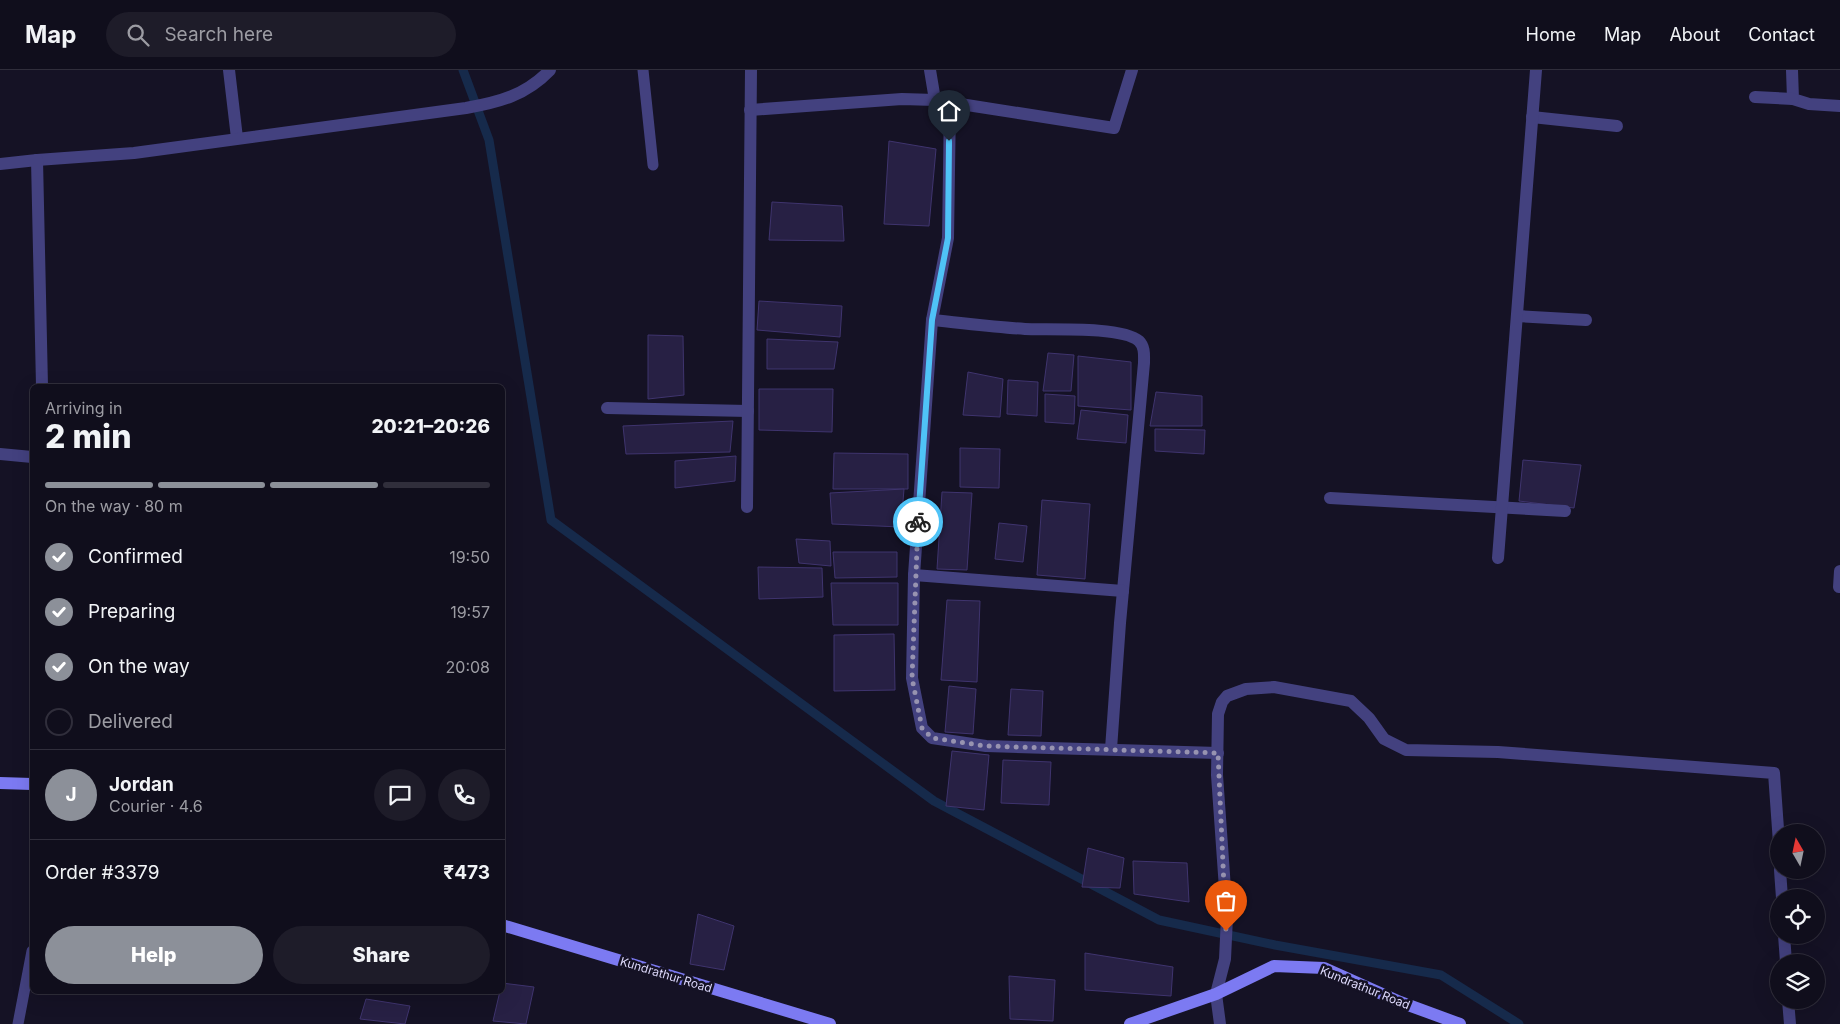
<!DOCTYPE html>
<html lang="en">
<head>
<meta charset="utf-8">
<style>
  body { margin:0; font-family:Inter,sans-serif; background:#1e1c29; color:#f1f3f6; height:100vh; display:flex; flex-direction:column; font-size:19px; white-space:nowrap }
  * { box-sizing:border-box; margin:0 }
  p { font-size:16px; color:#9c9ca3 }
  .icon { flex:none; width:28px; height:28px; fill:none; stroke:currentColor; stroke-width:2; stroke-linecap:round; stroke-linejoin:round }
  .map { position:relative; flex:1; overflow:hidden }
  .details { position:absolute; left:30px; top:314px; width:475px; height:610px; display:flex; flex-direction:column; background:#100e1c; border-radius:8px; box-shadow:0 5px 20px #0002,0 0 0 1px #302e3b }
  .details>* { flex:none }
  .needle { width:32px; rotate:351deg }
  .buttons { position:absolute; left:1770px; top:754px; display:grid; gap:10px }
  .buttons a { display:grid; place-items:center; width:55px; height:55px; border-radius:50%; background:#100e1c; box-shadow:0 5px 20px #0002,0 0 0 1px #302e3b; font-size:25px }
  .pin { position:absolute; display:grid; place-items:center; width:42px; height:42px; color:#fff; margin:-51px -21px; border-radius:50% 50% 50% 0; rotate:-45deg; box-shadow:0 0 5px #0007 }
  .pin .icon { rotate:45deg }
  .courier { position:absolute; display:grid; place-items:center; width:50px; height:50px; margin:-25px; border:4px solid #4fc3f7; border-radius:50%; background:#fff; color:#222; box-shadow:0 1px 6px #0007 }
  .summary em { font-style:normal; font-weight:800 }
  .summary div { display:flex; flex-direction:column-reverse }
  .summary { display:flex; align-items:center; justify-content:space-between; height:85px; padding:0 15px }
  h1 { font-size:32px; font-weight:800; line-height:38px }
  .bar { display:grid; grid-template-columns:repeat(4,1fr); gap:8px 5px; align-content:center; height:60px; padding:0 15px }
  .bar i { height:6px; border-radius:4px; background:#302e3b }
  .bar .selected { background:#8c9099 }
  .bar p { grid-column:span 4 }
  .line { display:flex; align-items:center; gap:12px; padding:0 15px; border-top:1px solid #302e3b }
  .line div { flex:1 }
  .round { display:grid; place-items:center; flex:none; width:52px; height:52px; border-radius:26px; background:#1e1c29 }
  ol { padding:0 15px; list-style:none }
  li { display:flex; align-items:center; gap:15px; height:55px }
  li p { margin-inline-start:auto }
  li .icon { padding:5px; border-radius:50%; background:#8c9099; color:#fff; stroke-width:4 }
  li:last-child { color:#9c9ca3 }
  li i { width:28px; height:28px; border:2px solid #302e3b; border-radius:50% }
  .action { display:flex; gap:10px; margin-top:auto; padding:10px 15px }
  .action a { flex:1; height:58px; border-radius:30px; background:#8c9099; color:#fff; font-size:20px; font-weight:800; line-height:58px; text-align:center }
  .action a+a { background:#1e1c29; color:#f1f3f6 }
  header { display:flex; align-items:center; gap:30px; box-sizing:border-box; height:70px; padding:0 25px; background:#100e1c; border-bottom:1px solid #302e3b }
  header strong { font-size:24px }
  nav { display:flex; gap:28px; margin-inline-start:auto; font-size:18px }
  .search { width:350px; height:45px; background:#1e1c29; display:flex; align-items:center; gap:12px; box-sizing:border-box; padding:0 18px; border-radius:28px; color:#9c9ca3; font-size:19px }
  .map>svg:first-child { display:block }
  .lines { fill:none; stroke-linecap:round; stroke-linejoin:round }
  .stream { stroke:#162a4b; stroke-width:9 }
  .building { fill:#272044; stroke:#3f346e }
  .lane { stroke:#43417f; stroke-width:11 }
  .street { stroke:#43417f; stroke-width:12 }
  .secondary { stroke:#7c7af2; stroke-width:12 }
  .done { stroke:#9793b0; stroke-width:5; stroke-dasharray:0 9 }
  .route { stroke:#4fc3f7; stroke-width:6 }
  .labels { text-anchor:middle; stroke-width:5; stroke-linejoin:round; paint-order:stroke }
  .street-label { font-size:12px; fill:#ddd9fb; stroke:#151225 }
</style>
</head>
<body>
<header>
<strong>Map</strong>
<div class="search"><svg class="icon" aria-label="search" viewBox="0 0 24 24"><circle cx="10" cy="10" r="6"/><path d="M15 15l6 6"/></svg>Search here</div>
<nav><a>Home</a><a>Map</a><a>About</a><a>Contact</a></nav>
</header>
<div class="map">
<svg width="1840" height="954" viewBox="0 0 1840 954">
  <rect width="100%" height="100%" fill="#151225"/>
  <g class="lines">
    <polyline class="stream" points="463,0 489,70 551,450 934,731 1159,850 1275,875 1441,905 1519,954"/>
  </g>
  <g class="building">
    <polygon points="889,71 936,79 929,156 884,154"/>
    <polygon points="772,132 842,136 844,171 769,170"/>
    <polygon points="759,231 842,236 840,267 757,260"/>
    <polygon points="648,265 683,266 684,325 648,329"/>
    <polygon points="767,269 838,272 834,299 767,299"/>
    <polygon points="1048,283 1074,285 1071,321 1043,321"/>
    <polygon points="1078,286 1131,292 1131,340 1078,336"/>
    <polygon points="968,302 1003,309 1000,347 963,345"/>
    <polygon points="1008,310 1038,312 1037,346 1007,344"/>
    <polygon points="759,319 833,319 832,362 759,360"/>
    <polygon points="1156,322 1202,326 1202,356 1150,356"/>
    <polygon points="1045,324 1075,326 1074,354 1045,352"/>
    <polygon points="1081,340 1128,345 1126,373 1077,369"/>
    <polygon points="733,351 730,382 626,384 623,356"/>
    <polygon points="1155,359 1205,360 1204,384 1155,381"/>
    <polygon points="960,378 1000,379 999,418 960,417"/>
    <polygon points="834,383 908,384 908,419 833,419"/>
    <polygon points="736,386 735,411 675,418 675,391"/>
    <polygon points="1523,390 1581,395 1574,438 1519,431"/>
    <polygon points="904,419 901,457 832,454 830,423"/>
    <polygon points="942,422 972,423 967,500 937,499"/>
    <polygon points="1042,430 1090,434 1085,509 1037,505"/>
    <polygon points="999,453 1027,456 1023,492 995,489"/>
    <polygon points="796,469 830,471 831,496 799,493"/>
    <polygon points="833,482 897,482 897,507 835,508"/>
    <polygon points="758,497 822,498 823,527 759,529"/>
    <polygon points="831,513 898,513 898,555 833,555"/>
    <polygon points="947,530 980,531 977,612 941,610"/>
    <polygon points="894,564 895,620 834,621 834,565"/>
    <polygon points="949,616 976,619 973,664 945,662"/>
    <polygon points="1011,619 1043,621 1041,666 1008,665"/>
    <polygon points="952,681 989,685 984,740 946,736"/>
    <polygon points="1003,690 1051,692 1049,735 1001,733"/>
    <polygon points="1088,778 1124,788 1120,818 1082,817"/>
    <polygon points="1133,791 1187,793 1189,832 1134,824"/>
    <polygon points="698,844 734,856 724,900 690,894"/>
    <polygon points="1085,883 1173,897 1171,926 1085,920"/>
    <polygon points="1009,906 1055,910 1053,951 1010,949"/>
    <polygon points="502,913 534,917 526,954 493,951 500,921 502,921"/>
    <polygon points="366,929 410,936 405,954 360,949"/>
  </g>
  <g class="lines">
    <g class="lane">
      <polyline points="643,0 653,95"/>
      <polyline points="18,954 32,881"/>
    </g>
    <g class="street">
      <polyline points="229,0 237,68"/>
      <polyline points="930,0 935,30"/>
      <polyline points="1792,0 1793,29 1809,34 1840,36"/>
      <polyline points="1755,27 1793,29"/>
      <polyline points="950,33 948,168 932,250 914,505 912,608 922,658 932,668 986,676 1218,683"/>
      <polyline points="750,40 902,29 935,30 1114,58 1132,0"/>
      <polyline points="1532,47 1617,56"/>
      <path d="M37,90L134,83L466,38C500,32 526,25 550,0"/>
      <polyline points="0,94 37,90 42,316"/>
      <polyline points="1517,246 1586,250"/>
      <path d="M932,250C963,253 994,257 1025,259C1048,260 1122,256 1139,271C1145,277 1144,285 1144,293L1120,553L1111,679"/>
      <polyline points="607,338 748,341"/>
      <polyline points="0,384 32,387"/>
      <polyline points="1330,428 1565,441"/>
      <polyline points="747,437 751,0"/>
      <polyline points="1498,488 1536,0"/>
      <polyline points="914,505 1123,521"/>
      <polyline points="1839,517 1840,501"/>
      <polyline points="1780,800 1782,828"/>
      <polyline points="1784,865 1786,892"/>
      <polyline points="1788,930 1790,954"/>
      <polyline points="1220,954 1216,924 1225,889 1227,847 1217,705 1218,644 1222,632 1227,626 1246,619 1274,617 1351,631 1369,648 1384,669 1406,680 1498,682 1774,703 1779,773"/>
    </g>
    <g class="secondary">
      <polyline points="0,713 32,714"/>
      <polyline points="502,855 830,954"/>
      <polyline points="1130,954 1216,924 1274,896 1324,898 1400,932 1460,954"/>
    </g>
  </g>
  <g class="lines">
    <polyline class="done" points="918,452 912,608 922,658 932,668 986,676 1218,683 1226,861"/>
    <polyline class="route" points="918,452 932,250 948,168 949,71"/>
  </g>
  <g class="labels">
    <g class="street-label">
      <text transform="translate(666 905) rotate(17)" y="4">Kundrathur Road</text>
      <text transform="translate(1365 918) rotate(22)" y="4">Kundrathur Road</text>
    </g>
  </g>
</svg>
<div class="buttons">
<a><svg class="needle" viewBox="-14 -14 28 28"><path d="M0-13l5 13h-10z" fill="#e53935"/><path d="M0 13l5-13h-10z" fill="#9c9ca3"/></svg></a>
<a><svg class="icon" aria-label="locate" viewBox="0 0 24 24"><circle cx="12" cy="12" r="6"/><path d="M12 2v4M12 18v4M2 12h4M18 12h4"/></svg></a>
<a><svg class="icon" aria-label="layers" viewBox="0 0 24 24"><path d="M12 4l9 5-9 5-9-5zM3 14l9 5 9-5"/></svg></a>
</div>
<div class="pin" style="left:1226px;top:861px;background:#ea580c"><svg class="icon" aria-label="bag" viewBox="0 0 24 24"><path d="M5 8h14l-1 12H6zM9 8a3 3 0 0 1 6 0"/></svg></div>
<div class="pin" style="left:949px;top:71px;background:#1f2937"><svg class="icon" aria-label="home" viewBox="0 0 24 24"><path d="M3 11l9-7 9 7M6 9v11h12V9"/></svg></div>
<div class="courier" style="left:918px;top:452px"><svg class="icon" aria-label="bike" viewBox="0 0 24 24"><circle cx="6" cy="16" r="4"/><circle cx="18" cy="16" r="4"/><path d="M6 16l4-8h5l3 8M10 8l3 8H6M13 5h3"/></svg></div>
<section class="details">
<div class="summary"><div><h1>2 min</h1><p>Arriving in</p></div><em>20:21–20:26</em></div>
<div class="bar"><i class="selected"></i><i class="selected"></i><i class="selected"></i><i></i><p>On the way · 80 m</p></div>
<ol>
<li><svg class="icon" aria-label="check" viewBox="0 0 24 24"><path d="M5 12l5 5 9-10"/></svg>Confirmed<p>19:50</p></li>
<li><svg class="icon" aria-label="check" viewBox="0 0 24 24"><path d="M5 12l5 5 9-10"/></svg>Preparing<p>19:57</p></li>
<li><svg class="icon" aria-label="check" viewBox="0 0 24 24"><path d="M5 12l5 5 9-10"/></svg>On the way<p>20:08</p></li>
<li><i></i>Delivered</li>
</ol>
<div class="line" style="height:90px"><b class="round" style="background:#8c9099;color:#fff">J</b><div><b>Jordan</b><p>Courier · 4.6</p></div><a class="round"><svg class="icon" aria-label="chat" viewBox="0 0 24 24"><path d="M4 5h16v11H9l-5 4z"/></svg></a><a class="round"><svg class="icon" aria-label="phone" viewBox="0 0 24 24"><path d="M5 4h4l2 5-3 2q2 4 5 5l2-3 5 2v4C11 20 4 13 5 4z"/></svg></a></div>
<div class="line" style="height:65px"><div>Order #3379</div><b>₹473</b></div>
<div class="action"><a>Help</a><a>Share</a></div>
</section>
</div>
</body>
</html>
